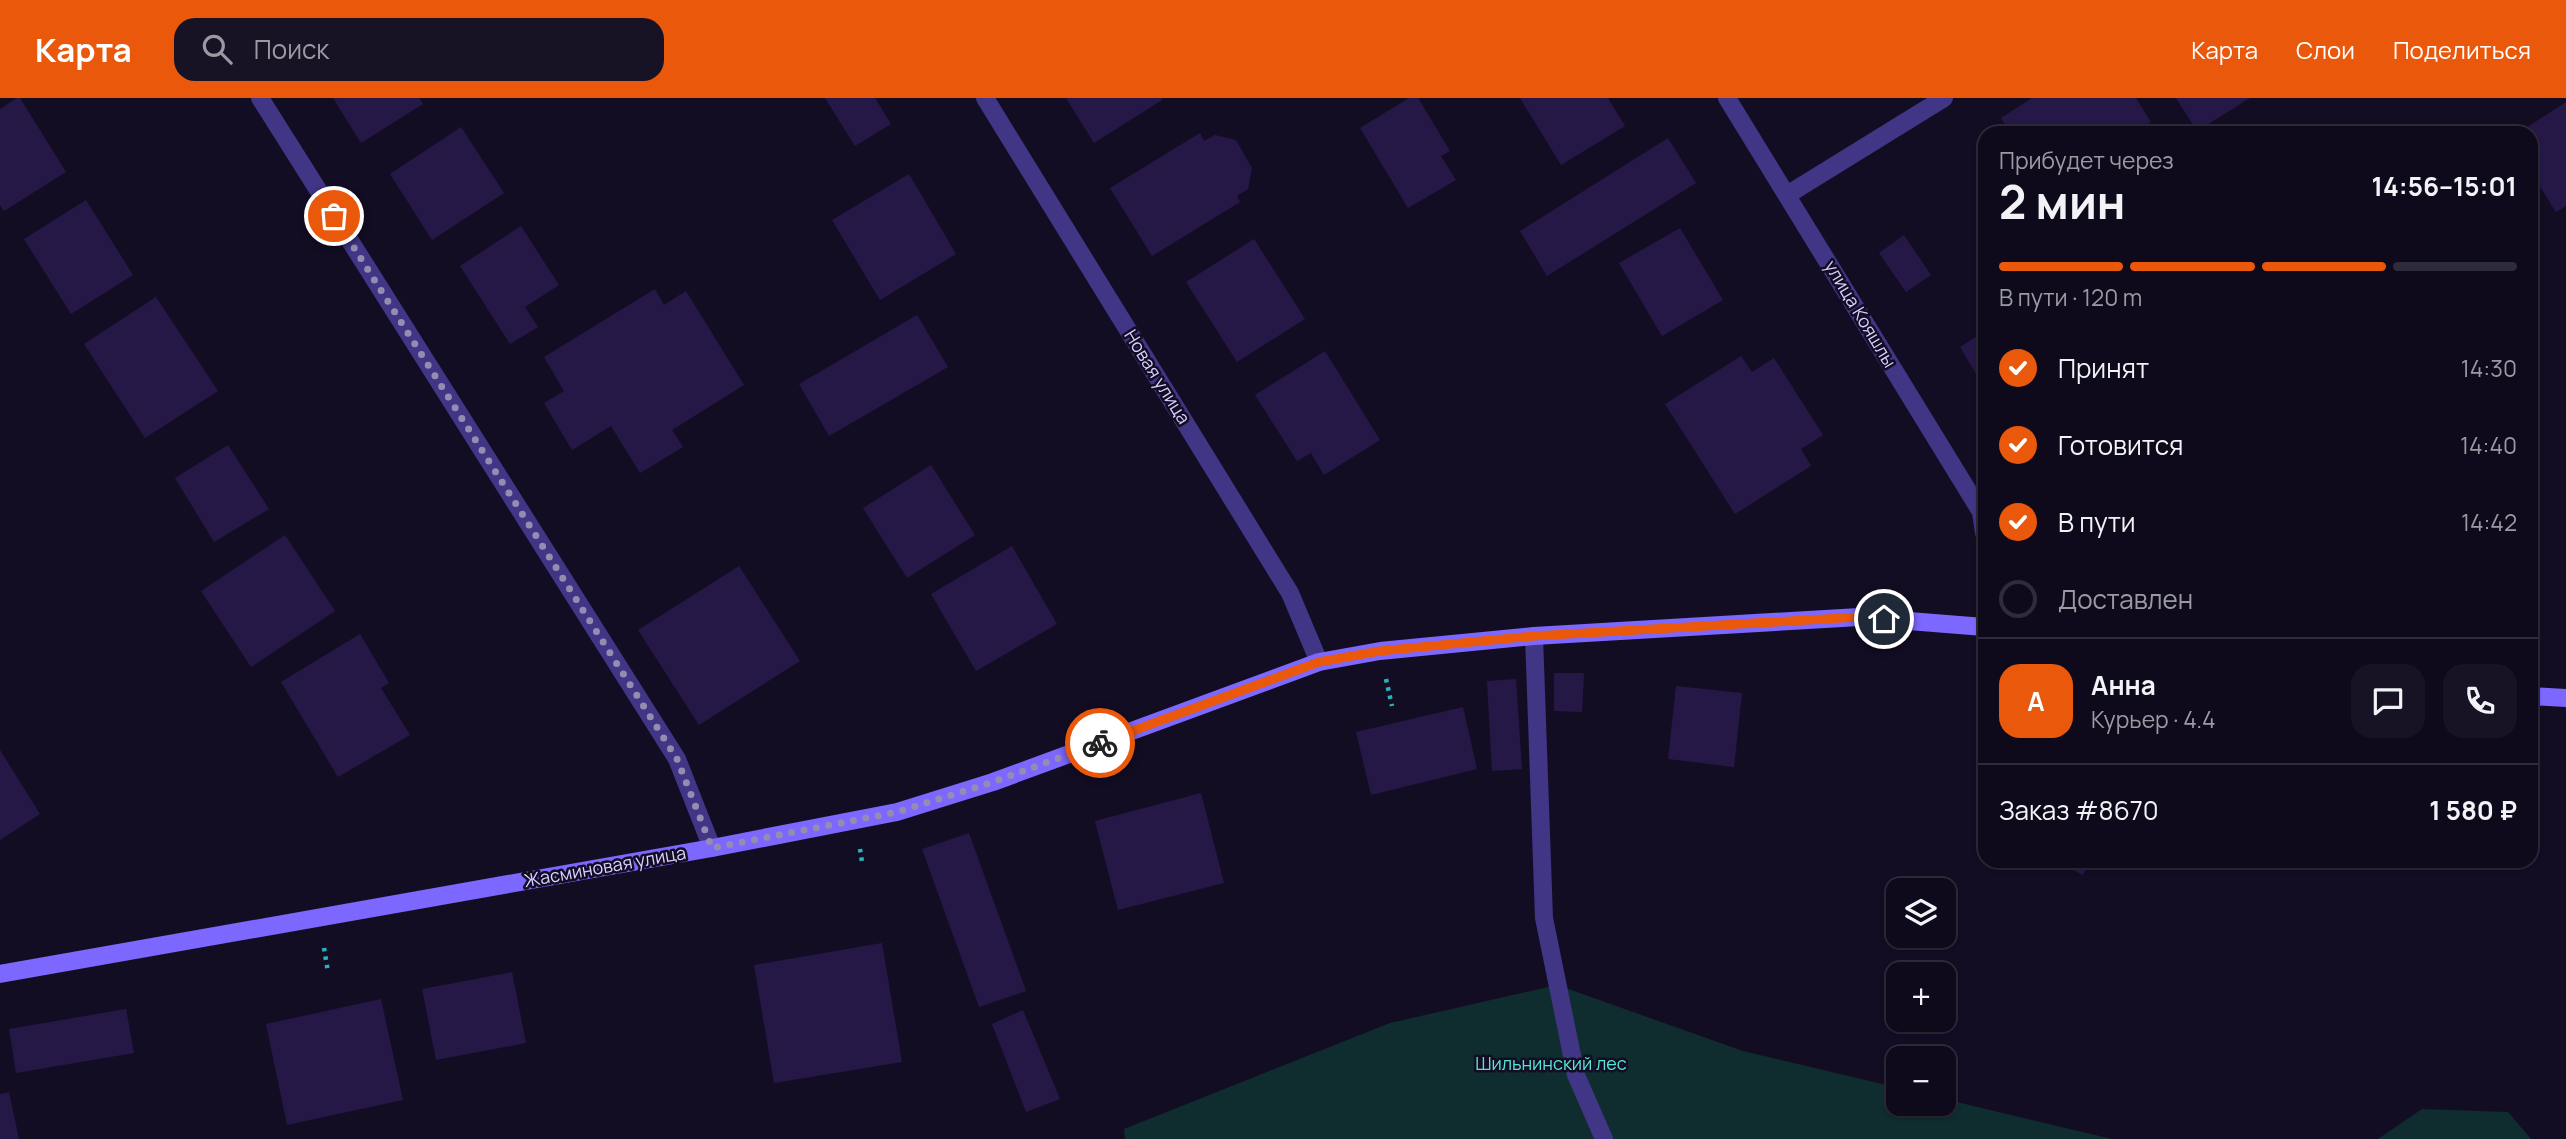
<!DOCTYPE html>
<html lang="ru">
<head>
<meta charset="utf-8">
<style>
  body { margin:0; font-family:Manrope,sans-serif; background:#171324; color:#f1f3f6; height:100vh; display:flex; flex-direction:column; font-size:26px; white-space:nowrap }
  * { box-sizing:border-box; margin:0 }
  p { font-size:23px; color:#9b9aa3 }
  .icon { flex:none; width:38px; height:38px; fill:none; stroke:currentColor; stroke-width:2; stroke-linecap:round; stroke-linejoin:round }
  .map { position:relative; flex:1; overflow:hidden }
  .details { position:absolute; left:1978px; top:28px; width:560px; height:742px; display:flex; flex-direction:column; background:#0e0a1b; border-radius:21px; box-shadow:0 2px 5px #0004,0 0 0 2px #2e2b3a }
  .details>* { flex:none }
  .fabs { position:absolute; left:1886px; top:780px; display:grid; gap:14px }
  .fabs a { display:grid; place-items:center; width:70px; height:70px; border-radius:14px; background:#0e0a1b; box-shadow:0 2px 5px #0004,0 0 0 2px #2e2b3a; font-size:35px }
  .pin { position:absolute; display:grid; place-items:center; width:60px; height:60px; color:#fff; margin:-30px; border:4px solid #fff; border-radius:50%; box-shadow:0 2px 7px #0007 }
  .courier { position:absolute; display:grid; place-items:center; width:70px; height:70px; margin:-35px; border:5px solid #ea580c; border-radius:50%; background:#fff; color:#222; box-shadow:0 2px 9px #0007 }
  .overview em { font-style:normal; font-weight:700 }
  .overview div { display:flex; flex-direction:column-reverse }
  .overview { display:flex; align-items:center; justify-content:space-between; height:119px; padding:0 21px }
  h1 { font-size:46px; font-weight:700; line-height:52px }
  .bar { display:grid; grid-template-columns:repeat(4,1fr); gap:10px 7px; align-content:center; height:84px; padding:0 21px }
  .bar i { height:9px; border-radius:5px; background:#2e2b3a }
  .bar .current { background:#ea580c }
  .bar p { grid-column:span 4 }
  .line { display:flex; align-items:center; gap:18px; padding:0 21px; border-top:2px solid #2e2b3a }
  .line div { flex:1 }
  .round { display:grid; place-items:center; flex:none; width:74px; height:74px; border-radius:21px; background:#171324 }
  ol { padding:0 21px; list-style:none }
  li { display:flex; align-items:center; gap:21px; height:77px }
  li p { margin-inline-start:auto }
  li .icon { padding:7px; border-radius:50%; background:#ea580c; color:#fff; stroke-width:4 }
  li:last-child { color:#9b9aa3 }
  li i { width:38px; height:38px; border:4px solid #2e2b3a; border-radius:50% }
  header { display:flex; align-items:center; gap:42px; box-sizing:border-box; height:98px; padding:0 35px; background:#ea580c; color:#fff }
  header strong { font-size:33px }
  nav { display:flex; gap:38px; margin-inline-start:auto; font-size:24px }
  .search { width:490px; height:63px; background:#171324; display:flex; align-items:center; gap:18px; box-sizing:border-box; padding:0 24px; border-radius:21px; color:#9b9aa3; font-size:26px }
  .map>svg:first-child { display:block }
  .green { fill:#0f2c2f }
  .building { fill:#261846 }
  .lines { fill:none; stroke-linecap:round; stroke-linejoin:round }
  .path { stroke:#27b4bc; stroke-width:4.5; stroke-dasharray:3.5 5; stroke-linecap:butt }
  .lane { stroke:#413586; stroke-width:18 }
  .street { stroke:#413586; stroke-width:18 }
  .secondary { stroke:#7c67ff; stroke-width:18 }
  .done { stroke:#958cb2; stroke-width:7; stroke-dasharray:0 12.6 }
  .route { stroke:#ea580c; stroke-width:9 }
  .labels { text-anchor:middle; stroke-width:5; stroke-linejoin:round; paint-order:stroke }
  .street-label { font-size:18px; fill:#dbd0ff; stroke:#130d24 }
  .park-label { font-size:18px; fill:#54e6d3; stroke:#130d24 }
</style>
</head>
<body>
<header>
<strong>Карта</strong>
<div class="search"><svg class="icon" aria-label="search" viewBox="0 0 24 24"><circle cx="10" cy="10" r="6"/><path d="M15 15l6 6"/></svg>Поиск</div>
<nav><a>Карта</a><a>Слои</a><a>Поделиться</a></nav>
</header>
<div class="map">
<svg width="2566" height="1041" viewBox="0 0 2566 1041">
  <rect width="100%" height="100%" fill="#130d24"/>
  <g class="green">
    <polygon points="1557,887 1743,953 1899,990 1899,1006 1944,1006 1944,1001 2112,1041 1125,1041 1124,1031 1390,925"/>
    <polygon points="2422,1011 2508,1014 2531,1041 2378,1041"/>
  </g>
  <g class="building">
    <polygon points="17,0 20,0 66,74 4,113 0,107 0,11"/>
    <polygon points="333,0 419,0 423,6 361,45"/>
    <polygon points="825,0 875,0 891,26 855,48"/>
    <polygon points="1066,0 1161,0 1162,2 1094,45"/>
    <polygon points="1409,0 1418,0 1450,53 1441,58 1456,82 1408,110 1360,30"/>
    <polygon points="1520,0 1608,0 1625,28 1561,67"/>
    <polygon points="2032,0 2136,0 2151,24 2137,33 2138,35 2010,35 2001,20"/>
    <polygon points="2176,0 2250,0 2197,33"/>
    <polygon points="2566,4 2566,108 2556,114 2530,73 2530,35 2518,35"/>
    <polygon points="461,29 504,95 432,142 390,76"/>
    <polygon points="1200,35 1204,43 1215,37 1236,42 1252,70 1248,91 1237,98 1240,104 1152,158 1110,90"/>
    <polygon points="1668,40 1696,85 1547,178 1520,133"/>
    <polygon points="909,76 956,156 880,202 832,122"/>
    <polygon points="86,102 133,177 71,216 24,141"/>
    <polygon points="521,128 559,187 525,209 538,229 510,246 460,168"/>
    <polygon points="1680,130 1723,202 1662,238 1619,165"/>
    <polygon points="1904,137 1931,177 1906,194 1879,155"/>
    <polygon points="1254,141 1305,221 1237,264 1186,184"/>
    <polygon points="655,191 664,207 686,193 744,287 672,332 683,349 640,375 611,328 572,352 544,305 564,293 544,259"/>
    <polygon points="156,199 218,293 145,340 84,246"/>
    <polygon points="917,217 948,269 829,338 799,286"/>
    <polygon points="1984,234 1984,289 1960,249"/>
    <polygon points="1325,253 1380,342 1324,377 1311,355 1297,363 1255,297"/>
    <polygon points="1741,258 1752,274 1774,260 1823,337 1801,351 1811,368 1735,416 1665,306"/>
    <polygon points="228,347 269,411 214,444 175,380"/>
    <polygon points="931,367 975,437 907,480 863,410"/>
    <polygon points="285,437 335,513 251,569 201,493"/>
    <polygon points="1012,448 1057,526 976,573 931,496"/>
    <polygon points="739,468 800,563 699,627 638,532"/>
    <polygon points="360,536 389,585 381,590 410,637 338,679 281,584"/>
    <polygon points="1554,575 1584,575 1582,614 1554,613"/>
    <polygon points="1516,581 1522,671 1492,673 1487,583"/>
    <polygon points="1676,588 1742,595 1734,669 1668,661"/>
    <polygon points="1463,609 1477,671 1371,697 1356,634"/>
    <polygon points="0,652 40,716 0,742"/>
    <polygon points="1201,695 1224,785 1118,812 1095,723"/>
    <polygon points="969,735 1026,893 979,909 922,751"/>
    <polygon points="2055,763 2090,763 2083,777"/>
    <polygon points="882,845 902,964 774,985 754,867"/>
    <polygon points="512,874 526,945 436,962 422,891"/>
    <polygon points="381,901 403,1002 287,1027 266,926"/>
    <polygon points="126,911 134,955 16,975 9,931"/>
    <polygon points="1023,912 1060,1001 1026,1014 992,926"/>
    <polygon points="9,994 19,1041 0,1041 0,996"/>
  </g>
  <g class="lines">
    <g class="path">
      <polyline points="1386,581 1392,608"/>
      <polyline points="860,751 862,764"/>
      <polyline points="324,850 328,874"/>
    </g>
    <g class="lane">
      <polyline points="1534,538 1544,820 1576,977 1604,1041"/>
      <polyline points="2530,614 2533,598"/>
    </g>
    <g class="street">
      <polyline points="260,0 677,661 712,750"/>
      <polyline points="985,0 1290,495 1319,564"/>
      <polyline points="1727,0 1981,414 1984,435"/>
      <polyline points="1787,97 1944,0"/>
    </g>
    <g class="secondary">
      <polyline points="2530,598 2566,600"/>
      <polyline points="0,876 712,750 897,714 993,684 1319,564 1380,553 1534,538 1859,519 1984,529"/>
    </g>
  </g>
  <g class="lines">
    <polyline class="done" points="334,118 677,661 712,750 897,714 993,684 1100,645"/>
    <polyline class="route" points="1100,645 1319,564 1380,553 1534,538 1859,519 1884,521"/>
  </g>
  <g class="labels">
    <g class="street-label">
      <text transform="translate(1860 216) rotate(59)" y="6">улица Кояшлы</text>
      <text transform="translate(1157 279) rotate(58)" y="6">Новая улица</text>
      <text transform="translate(605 769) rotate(-10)" y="6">Жасминовая улица</text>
    </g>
    <g class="park-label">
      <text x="1551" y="972">Шильнинский лес</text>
    </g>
  </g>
</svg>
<div class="fabs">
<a><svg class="icon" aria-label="layers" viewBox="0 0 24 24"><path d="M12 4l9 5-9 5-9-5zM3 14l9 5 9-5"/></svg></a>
<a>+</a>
<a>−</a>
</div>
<div class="pin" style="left:334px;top:118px;background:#ea580c"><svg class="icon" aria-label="bag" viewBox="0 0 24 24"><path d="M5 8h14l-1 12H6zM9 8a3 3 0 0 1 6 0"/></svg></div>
<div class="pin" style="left:1884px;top:521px;background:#1f2937"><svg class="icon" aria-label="home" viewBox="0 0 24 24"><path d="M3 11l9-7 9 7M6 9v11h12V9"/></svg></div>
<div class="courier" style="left:1100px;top:645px"><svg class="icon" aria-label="bike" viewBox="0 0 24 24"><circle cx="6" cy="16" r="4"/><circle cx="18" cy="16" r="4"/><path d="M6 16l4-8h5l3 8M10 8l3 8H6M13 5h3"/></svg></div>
<section class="details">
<div class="overview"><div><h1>2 мин</h1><p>Прибудет через</p></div><em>14:56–15:01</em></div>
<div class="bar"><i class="current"></i><i class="current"></i><i class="current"></i><i></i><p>В пути · 120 m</p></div>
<ol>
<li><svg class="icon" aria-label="check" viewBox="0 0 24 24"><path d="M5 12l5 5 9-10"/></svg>Принят<p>14:30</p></li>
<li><svg class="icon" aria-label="check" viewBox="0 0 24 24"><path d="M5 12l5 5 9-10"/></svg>Готовится<p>14:40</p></li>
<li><svg class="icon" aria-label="check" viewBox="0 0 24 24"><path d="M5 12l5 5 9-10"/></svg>В пути<p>14:42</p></li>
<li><i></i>Доставлен</li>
</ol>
<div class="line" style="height:126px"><b class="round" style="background:#ea580c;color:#fff">А</b><div><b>Анна</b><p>Курьер · 4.4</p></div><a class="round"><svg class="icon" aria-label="chat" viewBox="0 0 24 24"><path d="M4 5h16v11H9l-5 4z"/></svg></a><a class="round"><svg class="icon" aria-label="phone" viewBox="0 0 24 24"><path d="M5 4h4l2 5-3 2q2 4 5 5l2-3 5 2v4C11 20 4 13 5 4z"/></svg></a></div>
<div class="line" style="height:91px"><div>Заказ #8670</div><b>1 580 ₽</b></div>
</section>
</div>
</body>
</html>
